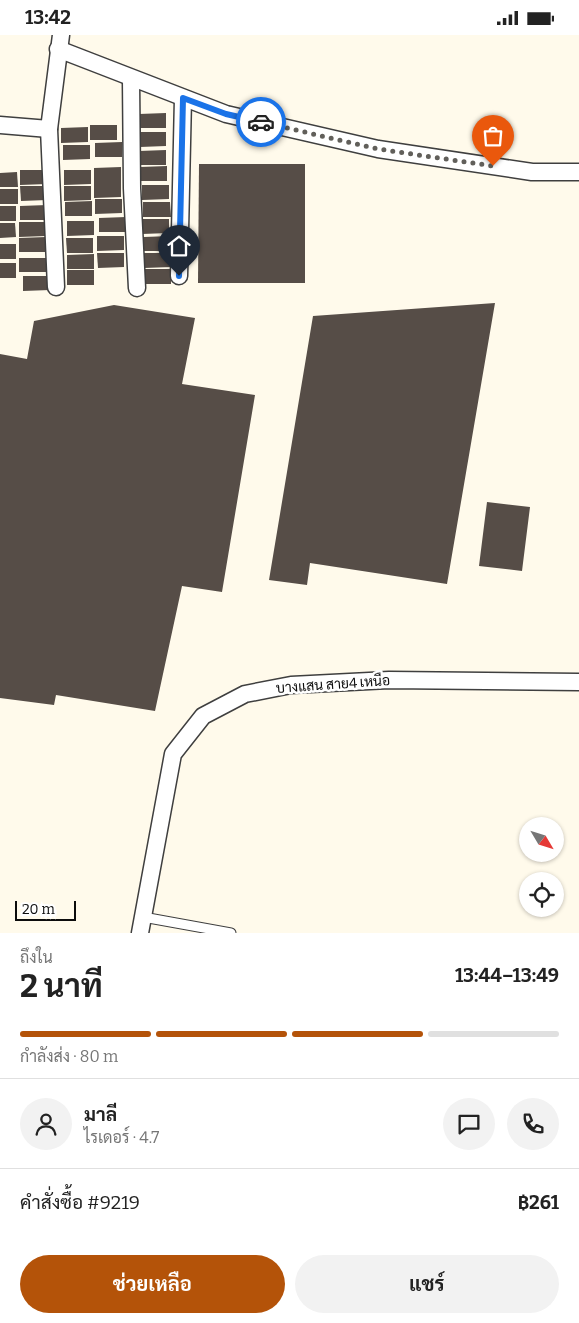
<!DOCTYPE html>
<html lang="th">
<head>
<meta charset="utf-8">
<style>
  body { margin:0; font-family:Bitter,Sarabun,serif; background:#f2f2f2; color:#222; height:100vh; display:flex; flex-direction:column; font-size:19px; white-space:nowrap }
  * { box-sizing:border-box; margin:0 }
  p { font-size:16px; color:#767676 }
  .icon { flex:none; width:28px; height:28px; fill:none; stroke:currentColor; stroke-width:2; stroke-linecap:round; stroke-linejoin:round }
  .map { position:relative; height:898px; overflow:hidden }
  .sheet { display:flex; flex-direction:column; background:#fff; flex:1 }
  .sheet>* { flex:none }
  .needle { width:32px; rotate:128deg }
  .fabs { position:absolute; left:519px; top:782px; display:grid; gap:10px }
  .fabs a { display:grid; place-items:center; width:45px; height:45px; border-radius:50%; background:#fff; box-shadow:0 1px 4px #0004; font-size:25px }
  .scale { position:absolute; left:15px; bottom:12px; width:61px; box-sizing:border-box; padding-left:5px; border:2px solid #0c0c0c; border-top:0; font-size:14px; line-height:18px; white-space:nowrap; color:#0c0c0c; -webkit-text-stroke:4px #fff; paint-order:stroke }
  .pin { position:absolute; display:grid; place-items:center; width:42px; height:42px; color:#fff; margin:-51px -21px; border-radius:50% 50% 50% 0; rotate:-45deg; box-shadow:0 0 5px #0007 }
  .pin .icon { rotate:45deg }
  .courier { position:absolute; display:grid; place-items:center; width:50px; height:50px; margin:-25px; border:4px solid #1a73e8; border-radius:50%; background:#fff; color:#222; box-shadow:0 1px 6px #0007 }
  .headline em { font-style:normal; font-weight:700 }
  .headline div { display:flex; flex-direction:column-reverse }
  .headline { display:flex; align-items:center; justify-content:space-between; height:85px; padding:0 20px }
  h1 { font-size:32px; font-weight:700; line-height:38px }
  .bar { display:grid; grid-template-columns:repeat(4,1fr); gap:8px 5px; align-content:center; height:60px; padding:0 20px }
  .bar i { height:6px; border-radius:4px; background:#e0e0e0 }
  .bar .current { background:#b45309 }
  .bar p { grid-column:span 4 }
  .line { display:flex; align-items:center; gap:12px; padding:0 20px; border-top:1px solid #e0e0e0 }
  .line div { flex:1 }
  .round { display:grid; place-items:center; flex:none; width:52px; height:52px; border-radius:26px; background:#f2f2f2 }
  .cta { display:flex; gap:10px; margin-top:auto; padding:10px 20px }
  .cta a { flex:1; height:58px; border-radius:30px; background:#b45309; color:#fff; font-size:20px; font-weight:700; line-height:58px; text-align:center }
  .cta a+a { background:#f2f2f2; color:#222 }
  .status { display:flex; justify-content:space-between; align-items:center; height:35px; padding:0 25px; background:#fff; direction:ltr }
  .status svg { height:14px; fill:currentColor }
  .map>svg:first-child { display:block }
  .building { fill:#564d47 }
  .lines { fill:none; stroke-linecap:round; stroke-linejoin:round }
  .service-casing { stroke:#3f3f3f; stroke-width:11 }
  .minor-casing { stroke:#3f3f3f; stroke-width:19 }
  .service { stroke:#fff; stroke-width:9 }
  .minor { stroke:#fff; stroke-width:16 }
  .done { stroke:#615f5a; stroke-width:5; stroke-dasharray:0 9 }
  .route { stroke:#1a73e8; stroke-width:6 }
  .labels { text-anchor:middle; stroke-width:5; stroke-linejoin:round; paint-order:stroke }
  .street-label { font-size:14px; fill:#0c0c0c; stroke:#fff }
</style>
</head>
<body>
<div class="status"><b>13:42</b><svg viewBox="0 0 49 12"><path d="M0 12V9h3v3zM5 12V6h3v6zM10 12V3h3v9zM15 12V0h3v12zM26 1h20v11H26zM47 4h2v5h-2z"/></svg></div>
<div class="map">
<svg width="579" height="898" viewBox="0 0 579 898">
  <rect width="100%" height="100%" fill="#fffaeb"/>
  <g class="building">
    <polygon points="166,78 166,93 139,93 139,79"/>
    <rect x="90" y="90" width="27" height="15"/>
    <polygon points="88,92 88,107 61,108 61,93"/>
    <polygon points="139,97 166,97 166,111 140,112"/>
    <polygon points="122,107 122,122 95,122 95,108"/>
    <polygon points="63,110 90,110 90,124 63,125"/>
    <polygon points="166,115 166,130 139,130 139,116"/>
    <polygon points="199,129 305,129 305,248 198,248"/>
    <polygon points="167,131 167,146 140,146 140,132"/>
    <polygon points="121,132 121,162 94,163 94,133"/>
    <polygon points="20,135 47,135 47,149 20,150"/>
    <polygon points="64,135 91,135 91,149 64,150"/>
    <polygon points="17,137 18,152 0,152 0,138"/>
    <polygon points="142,150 169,150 169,164 142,165"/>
    <polygon points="20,151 47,151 47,165 21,166"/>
    <polygon points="64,151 91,151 91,165 64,166"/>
    <rect x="0" y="154" width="18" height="15"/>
    <polygon points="95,164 122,164 122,178 95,179"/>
    <polygon points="92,166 92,181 65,181 65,167"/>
    <polygon points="143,167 170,167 171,182 143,182"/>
    <polygon points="47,170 47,185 20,185 20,171"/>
    <rect x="0" y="171" width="16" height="15"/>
    <polygon points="126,182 126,197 99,197 99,183"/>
    <polygon points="142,184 169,184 169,198 142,199"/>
    <polygon points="67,186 94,186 94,200 67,201"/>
    <polygon points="19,187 46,187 46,201 19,202"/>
    <polygon points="0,188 15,188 16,202 0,203"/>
    <polygon points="97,201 124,201 124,215 97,216"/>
    <polygon points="170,201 170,216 144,216 144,202"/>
    <polygon points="46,202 46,217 19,217 19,203"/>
    <polygon points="66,203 93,203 93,218 67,218"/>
    <rect x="0" y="209" width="16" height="15"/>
    <polygon points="97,218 124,218 124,232 98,233"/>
    <polygon points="144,218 171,218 171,232 144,233"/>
    <polygon points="94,219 94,234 67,234 67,220"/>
    <rect x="19" y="223" width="27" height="14"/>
    <rect x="0" y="228" width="16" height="15"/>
    <rect x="144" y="234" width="27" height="15"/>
    <rect x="67" y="235" width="27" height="15"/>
    <polygon points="23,241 50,241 50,255 23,256"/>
    <polygon points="495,268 447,549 310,528 307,550 269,545 313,281"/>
    <polygon points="114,270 195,283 182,349 255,360 222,557 182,551 155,676 56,660 54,670 0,663 0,319 27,324 34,286"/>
    <polygon points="487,467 530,472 522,536 479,531"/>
  </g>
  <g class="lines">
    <defs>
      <polyline id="service" points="143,882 231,898"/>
      <g id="minor">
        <polyline points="58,14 226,79 378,114 532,137 579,137"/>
        <polyline points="131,44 132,153 137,253"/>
        <polyline points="0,90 49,94"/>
        <polyline points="179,241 183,63"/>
        <polyline points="56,252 49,94 61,0"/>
        <polyline points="140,898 173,719 203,681 245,659 291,650 389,645 579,647"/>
      </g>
    </defs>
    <use href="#service" class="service-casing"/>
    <use href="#minor" class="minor-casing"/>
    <use href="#service" class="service"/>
    <use href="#minor" class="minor"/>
  </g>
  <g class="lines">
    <polyline class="done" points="261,87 378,114 493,131"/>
    <polyline class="route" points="179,241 183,63 226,79 261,87"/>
  </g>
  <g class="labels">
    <g class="street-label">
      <text transform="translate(333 649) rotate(-4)" y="5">บางแสน สาย4 เหนือ</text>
    </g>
  </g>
</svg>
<div class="fabs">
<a><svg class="needle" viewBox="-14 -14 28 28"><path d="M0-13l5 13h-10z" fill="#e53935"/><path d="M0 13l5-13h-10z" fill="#767676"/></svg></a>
<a><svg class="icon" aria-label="locate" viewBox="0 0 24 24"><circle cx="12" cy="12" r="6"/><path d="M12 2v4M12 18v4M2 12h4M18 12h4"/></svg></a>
</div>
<div class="scale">20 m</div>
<div class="pin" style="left:493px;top:131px;background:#ea580c"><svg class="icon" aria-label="bag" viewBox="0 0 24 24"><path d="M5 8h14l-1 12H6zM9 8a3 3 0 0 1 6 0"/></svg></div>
<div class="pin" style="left:179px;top:241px;background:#1f2937"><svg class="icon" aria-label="home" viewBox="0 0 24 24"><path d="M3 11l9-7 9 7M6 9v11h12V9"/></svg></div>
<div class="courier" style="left:261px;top:87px"><svg class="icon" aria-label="car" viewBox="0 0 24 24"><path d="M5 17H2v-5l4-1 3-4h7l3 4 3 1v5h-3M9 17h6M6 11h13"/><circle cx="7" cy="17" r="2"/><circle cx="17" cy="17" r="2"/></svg></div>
</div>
<section class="sheet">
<div class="headline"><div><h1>2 นาที</h1><p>ถึงใน</p></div><em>13:44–13:49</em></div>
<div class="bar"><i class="current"></i><i class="current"></i><i class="current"></i><i></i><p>กำลังส่ง · 80 m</p></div>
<div class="line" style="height:90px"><a class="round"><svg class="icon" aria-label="person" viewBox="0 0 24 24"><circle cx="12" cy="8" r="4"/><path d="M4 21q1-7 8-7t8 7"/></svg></a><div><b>มาลี</b><p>ไรเดอร์ · 4.7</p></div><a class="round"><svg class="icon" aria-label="chat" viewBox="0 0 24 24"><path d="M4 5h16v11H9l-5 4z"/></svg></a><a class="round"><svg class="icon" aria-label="phone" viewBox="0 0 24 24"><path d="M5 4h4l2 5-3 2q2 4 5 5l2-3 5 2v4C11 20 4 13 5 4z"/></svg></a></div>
<div class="line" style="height:65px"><div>คำสั่งซื้อ #9219</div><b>฿261</b></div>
<div class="cta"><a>ช่วยเหลือ</a><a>แชร์</a></div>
</section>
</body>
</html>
